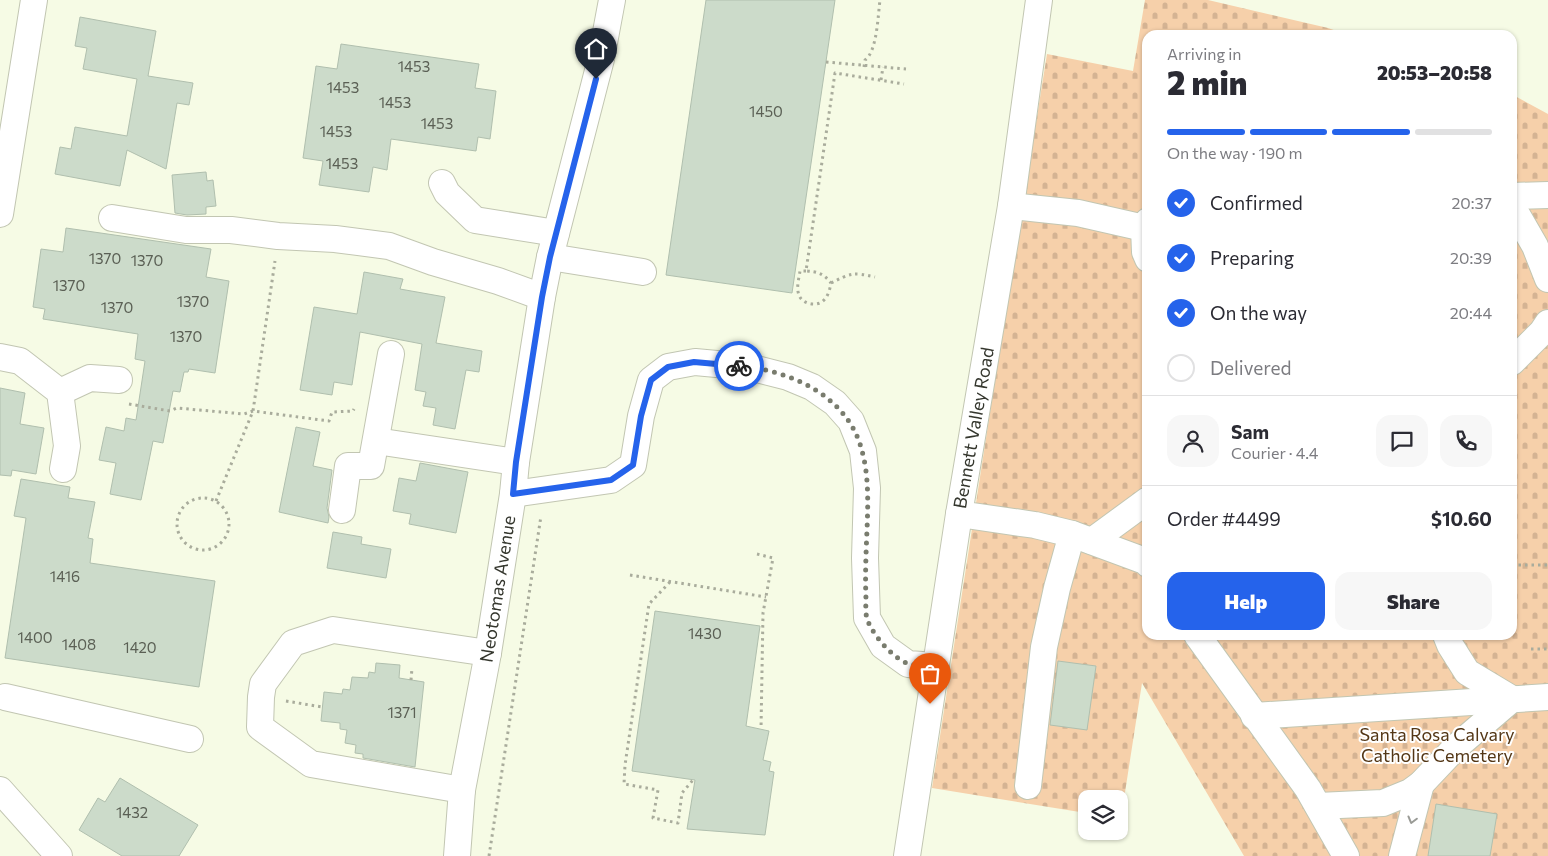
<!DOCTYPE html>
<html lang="en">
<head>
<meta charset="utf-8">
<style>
  body { margin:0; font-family:Commissioner,sans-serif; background:#f7f7f7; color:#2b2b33; height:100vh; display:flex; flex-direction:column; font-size:19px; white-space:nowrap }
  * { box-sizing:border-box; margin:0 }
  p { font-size:16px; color:#7c7c81 }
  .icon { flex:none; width:28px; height:28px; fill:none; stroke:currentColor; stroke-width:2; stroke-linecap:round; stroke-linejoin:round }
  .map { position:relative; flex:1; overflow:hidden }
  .details { position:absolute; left:1142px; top:30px; width:375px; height:610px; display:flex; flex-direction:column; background:#fff; border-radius:15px; box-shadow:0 1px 4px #0004 }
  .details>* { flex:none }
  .tools { position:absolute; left:1078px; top:790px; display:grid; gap:10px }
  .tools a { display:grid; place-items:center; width:50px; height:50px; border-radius:10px; background:#fff; box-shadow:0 1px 4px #0004; font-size:25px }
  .pin { position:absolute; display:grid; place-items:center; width:42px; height:42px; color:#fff; margin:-51px -21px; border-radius:50% 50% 50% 0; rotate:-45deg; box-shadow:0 0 5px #0007 }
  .pin .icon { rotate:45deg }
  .courier { position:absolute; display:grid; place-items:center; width:50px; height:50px; margin:-25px; border:4px solid #2563eb; border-radius:50%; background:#fff; color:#222; box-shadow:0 1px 6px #0007 }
  .headline em { font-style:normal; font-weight:800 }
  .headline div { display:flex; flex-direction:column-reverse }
  .headline { display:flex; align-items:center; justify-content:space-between; height:85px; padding:0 25px }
  h1 { font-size:32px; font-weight:800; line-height:38px }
  .bar { display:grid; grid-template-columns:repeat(4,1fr); gap:8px 5px; align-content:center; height:60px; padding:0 25px }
  .bar i { height:6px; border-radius:4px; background:#e1e1e2 }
  .bar .on { background:#2563eb }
  .bar p { grid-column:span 4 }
  .line { display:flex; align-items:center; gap:12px; padding:0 25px; border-top:1px solid #e1e1e2 }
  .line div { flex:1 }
  .round { display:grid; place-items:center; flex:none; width:52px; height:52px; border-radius:15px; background:#f7f7f7 }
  ol { padding:0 25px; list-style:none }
  li { display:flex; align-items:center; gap:15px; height:55px }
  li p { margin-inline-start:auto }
  li .icon { padding:5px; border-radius:50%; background:#2563eb; color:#fff; stroke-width:4 }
  li:last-child { color:#7c7c81 }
  li i { width:28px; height:28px; border:2px solid #e1e1e2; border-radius:50% }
  .action { display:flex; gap:10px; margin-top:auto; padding:10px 25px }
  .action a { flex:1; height:58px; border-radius:15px; background:#2563eb; color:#fff; font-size:20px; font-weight:800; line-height:58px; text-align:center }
  .action a+a { background:#f7f7f7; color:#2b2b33 }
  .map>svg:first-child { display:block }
  .cemetery { fill:url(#cemetery-stones) }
  .building { fill:#ccdbca; stroke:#b0bfae }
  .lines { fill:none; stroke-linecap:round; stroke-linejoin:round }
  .minor-casing { stroke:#c2c6b2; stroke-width:28 }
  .path { stroke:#a9ac9c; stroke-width:3; stroke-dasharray:2.5 4; stroke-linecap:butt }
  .minor { stroke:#fff; stroke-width:26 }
  .oneway { stroke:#9a9b96 }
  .done { stroke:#797c6e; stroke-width:5; stroke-dasharray:0 9 }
  .route { stroke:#2563eb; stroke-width:6 }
  .labels { text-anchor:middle; stroke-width:4; stroke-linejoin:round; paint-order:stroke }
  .number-label { font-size:15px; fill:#5b6055 }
  .street-label { font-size:18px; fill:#35372e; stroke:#fff }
  .park-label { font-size:18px; fill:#533615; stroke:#fff }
</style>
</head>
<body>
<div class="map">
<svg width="1548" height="856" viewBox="0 0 1548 856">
  <defs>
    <pattern id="cemetery-stones" width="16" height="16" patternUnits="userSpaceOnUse" patternTransform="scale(1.25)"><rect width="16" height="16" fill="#f6d0aa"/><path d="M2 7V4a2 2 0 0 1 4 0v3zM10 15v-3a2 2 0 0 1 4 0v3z" fill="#d4b393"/></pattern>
  </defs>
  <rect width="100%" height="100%" fill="#f6fbe5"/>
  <polygon class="cemetery" points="1145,0 1208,0 1328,28 1348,35 1148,35 1148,635 1512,635 1513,95 1548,114 1548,856 1244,856 1142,683 1121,818 1119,818 1119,799 1086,799 1086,813 932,788 999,354 1047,54 1133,71"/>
  <g class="building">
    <polygon points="706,0 835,0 792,293 666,275"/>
    <polygon points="80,17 156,31 148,76 193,83 189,105 177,103 166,169 127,150 120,186 55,174 60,147 71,149 75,127 127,136 137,79 83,69 87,48 75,46"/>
    <polygon points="341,44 479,64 475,88 496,91 490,139 478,137 476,151 391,139 387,170 373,167 369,192 319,185 323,161 303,158 316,66 337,69"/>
    <polygon points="206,172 207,181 213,180 216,206 206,207 206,214 187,215 175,213 172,175"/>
    <polygon points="66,228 211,249 206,277 229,281 215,373 189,369 188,372 184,372 180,392 173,391 163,443 153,441 141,500 110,494 116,463 99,460 106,427 124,431 126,418 136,420 145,361 135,359 138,334 43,319 45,309 33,307 41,249 63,252"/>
    <polygon points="364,272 403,279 400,289 445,297 436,343 482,351 479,372 466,370 455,429 433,425 436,408 423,406 426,392 415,390 422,344 360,332 352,385 334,382 332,395 300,390 314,307 357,314"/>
    <polygon points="0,388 25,393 20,424 44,428 36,474 12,470 11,476 0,475"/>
    <polygon points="296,427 320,432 313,466 332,470 327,508 329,517 328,523 279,512"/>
    <polygon points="420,463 468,472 456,533 409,524 411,514 393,511 399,478 416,481"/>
    <polygon points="21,479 70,487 68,498 95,502 88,538 93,539 90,563 215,581 199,687 5,658 26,518 14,516"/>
    <polygon points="333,532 362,537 361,544 391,549 386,578 327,568"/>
    <polygon points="655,611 760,626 746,726 769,731 763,760 771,762 769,771 774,772 765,835 687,829 695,780 632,771"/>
    <polygon points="1058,661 1096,666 1087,730 1050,725"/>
    <polygon points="376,663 400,665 399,678 424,682 415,767 363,758 363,754 355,753 356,745 345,743 347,730 340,729 340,723 321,721 324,692 342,694 343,689 350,690 352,677 368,678 369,672 375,673"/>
    <polygon points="120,778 198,825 179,856 122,856 79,830 98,798 105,802"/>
    <polygon points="1436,804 1497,814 1490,856 1428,856"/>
  </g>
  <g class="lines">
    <defs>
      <g id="minor">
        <polyline points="442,183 447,193 475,220 556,233"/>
        <polyline points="1512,196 1548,195"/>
        <polyline points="1011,206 1078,213 1144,228 1148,221"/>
        <polyline points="1512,206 1535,246 1548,279"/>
        <polyline points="0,214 34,0"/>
        <polyline points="112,218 186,230 231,230 278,236 335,239 389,246 433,262 498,281 542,297"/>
        <polyline points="1148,229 1144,228 1145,252 1148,259"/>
        <polyline points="550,257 643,272"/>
        <polyline points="0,357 20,361 60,392 67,446 63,469"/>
        <polyline points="1512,362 1542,332 1548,323"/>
        <polyline points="60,392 90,378 119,380"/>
        <polyline points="376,441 516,462"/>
        <polyline points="513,494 611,480 633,465 641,416 651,380 668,367 695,362 749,367 788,377 812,387 835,403 851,421 863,451 867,488 865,558 867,618 883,646 908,664 936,666"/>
        <polyline points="342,510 348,466 371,466 391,354"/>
        <polyline points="959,514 1035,525 1072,534 1145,561 1148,564"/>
        <polyline points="1092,541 1148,500"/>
        <polyline points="1197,635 1308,789 1346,856"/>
        <polyline points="1446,635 1450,645 1467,672 1512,699"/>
        <polyline points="5,697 190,739"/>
        <polyline points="1254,716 1548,697"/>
        <polyline points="1028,786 1044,647 1057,588 1072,534"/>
        <polyline points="0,790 59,856"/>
        <polyline points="462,790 311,764 260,727 261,697 263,684 293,643 333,630 488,653"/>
        <polyline points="1318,806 1383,803 1410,792 1421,784 1456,747 1512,699"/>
        <polyline points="457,856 462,790 488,653 513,494 516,462 542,297 550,257 601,59 612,0"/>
        <polyline points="907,856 959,514 1011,206 1039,0"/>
        <polyline points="1402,856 1421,784"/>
      </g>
    </defs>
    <use href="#minor" class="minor-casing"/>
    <g class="path">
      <polyline points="826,62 906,69"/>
      <path d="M864,67L865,60C877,52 878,15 880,0"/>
      <polyline points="881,80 883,67"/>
      <path d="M806,271H800C799,278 796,288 799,295C802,304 816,307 823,301C828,297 830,289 831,283C823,273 818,272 806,271L835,73L904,84"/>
      <path d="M831,283C851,273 853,272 875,277"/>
      <polyline points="129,404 170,411 177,408 244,414 253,411 329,421 332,412 353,411 354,409"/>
      <circle cx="203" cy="524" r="26"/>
      <polyline points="216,501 253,411 275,261"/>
      <polyline points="757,554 773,558 763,613 761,729"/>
      <polyline points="1512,565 1548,565"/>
      <polyline points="630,575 766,597"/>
      <polyline points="670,582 649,604 625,765 624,784 658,790 653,818 678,823 682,793 693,780"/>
      <polyline points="1531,649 1548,649"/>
      <polyline points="411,680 412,668"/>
      <polyline points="286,701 322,707"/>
      <polyline points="489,856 541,516"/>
    </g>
    <use href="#minor" class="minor"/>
  </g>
  <defs><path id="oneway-chevron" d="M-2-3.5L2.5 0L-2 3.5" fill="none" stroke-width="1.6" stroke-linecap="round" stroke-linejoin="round" transform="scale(1.25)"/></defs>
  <use class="oneway" href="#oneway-chevron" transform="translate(1412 820) rotate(105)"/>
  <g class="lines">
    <path class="done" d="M739,366C791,370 849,397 862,451C869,476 868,505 867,530C866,553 865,576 866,599C866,605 865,612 867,618C870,632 894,660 909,664C917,666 927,665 936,666L930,704"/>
    <polyline class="route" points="596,79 550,257 542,297 516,462 513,494 611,480 633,465 641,416 651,380 668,367 694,362 739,366"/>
  </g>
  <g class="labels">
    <g class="number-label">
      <text x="414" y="72">1453</text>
      <text x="343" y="93">1453</text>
      <text x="395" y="108">1453</text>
      <text x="766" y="117">1450</text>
      <text x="437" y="129">1453</text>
      <text x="336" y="137">1453</text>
      <text x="342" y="169">1453</text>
      <text x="105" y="264">1370</text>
      <text x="147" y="266">1370</text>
      <text x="69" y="291">1370</text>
      <text x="193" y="307">1370</text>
      <text x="117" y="313">1370</text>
      <text x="186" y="342">1370</text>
      <text x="65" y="582">1416</text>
      <text x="705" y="639">1430</text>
      <text x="35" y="643">1400</text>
      <text x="79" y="650">1408</text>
      <text x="140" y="653">1420</text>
      <text x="402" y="718">1371</text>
      <text x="132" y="818">1432</text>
    </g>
    <g class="street-label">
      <text transform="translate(974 428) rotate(-80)" y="6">Bennett Valley Road</text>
      <text transform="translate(498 589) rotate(-81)" y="6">Neotomas Avenue</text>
    </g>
    <g class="park-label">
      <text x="1437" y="741">Santa Rosa Calvary<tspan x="1437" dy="21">Catholic Cemetery</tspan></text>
    </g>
  </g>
</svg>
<div class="tools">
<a><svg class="icon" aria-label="layers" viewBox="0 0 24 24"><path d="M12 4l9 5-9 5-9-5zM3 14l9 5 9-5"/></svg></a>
</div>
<div class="pin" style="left:930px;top:704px;background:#ea580c"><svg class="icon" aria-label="bag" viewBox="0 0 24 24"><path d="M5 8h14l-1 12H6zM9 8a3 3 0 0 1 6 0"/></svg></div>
<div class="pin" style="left:596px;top:79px;background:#1f2937"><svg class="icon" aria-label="home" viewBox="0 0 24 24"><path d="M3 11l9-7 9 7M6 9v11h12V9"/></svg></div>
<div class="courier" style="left:739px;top:366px"><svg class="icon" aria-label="bike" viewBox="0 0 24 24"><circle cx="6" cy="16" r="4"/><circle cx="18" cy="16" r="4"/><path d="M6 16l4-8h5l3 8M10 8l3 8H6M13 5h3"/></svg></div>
<section class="details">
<div class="headline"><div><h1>2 min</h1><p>Arriving in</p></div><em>20:53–20:58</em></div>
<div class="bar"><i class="on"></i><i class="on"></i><i class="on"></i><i></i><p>On the way · 190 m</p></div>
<ol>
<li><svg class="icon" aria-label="check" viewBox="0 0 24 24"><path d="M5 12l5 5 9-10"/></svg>Confirmed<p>20:37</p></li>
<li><svg class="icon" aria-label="check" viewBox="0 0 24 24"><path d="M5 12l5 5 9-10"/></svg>Preparing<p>20:39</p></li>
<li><svg class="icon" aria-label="check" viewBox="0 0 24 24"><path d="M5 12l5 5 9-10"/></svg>On the way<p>20:44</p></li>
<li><i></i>Delivered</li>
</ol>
<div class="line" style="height:90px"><a class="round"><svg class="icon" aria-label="person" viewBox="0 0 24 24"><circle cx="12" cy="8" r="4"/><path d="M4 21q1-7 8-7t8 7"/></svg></a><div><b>Sam</b><p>Courier · 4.4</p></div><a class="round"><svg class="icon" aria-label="chat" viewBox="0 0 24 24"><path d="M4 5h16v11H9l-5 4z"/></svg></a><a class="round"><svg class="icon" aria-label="phone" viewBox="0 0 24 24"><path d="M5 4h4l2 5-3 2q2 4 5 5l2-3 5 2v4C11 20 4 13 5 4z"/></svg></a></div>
<div class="line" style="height:65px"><div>Order #4499</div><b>$10.60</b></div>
<div class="action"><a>Help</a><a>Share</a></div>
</section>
</div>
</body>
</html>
